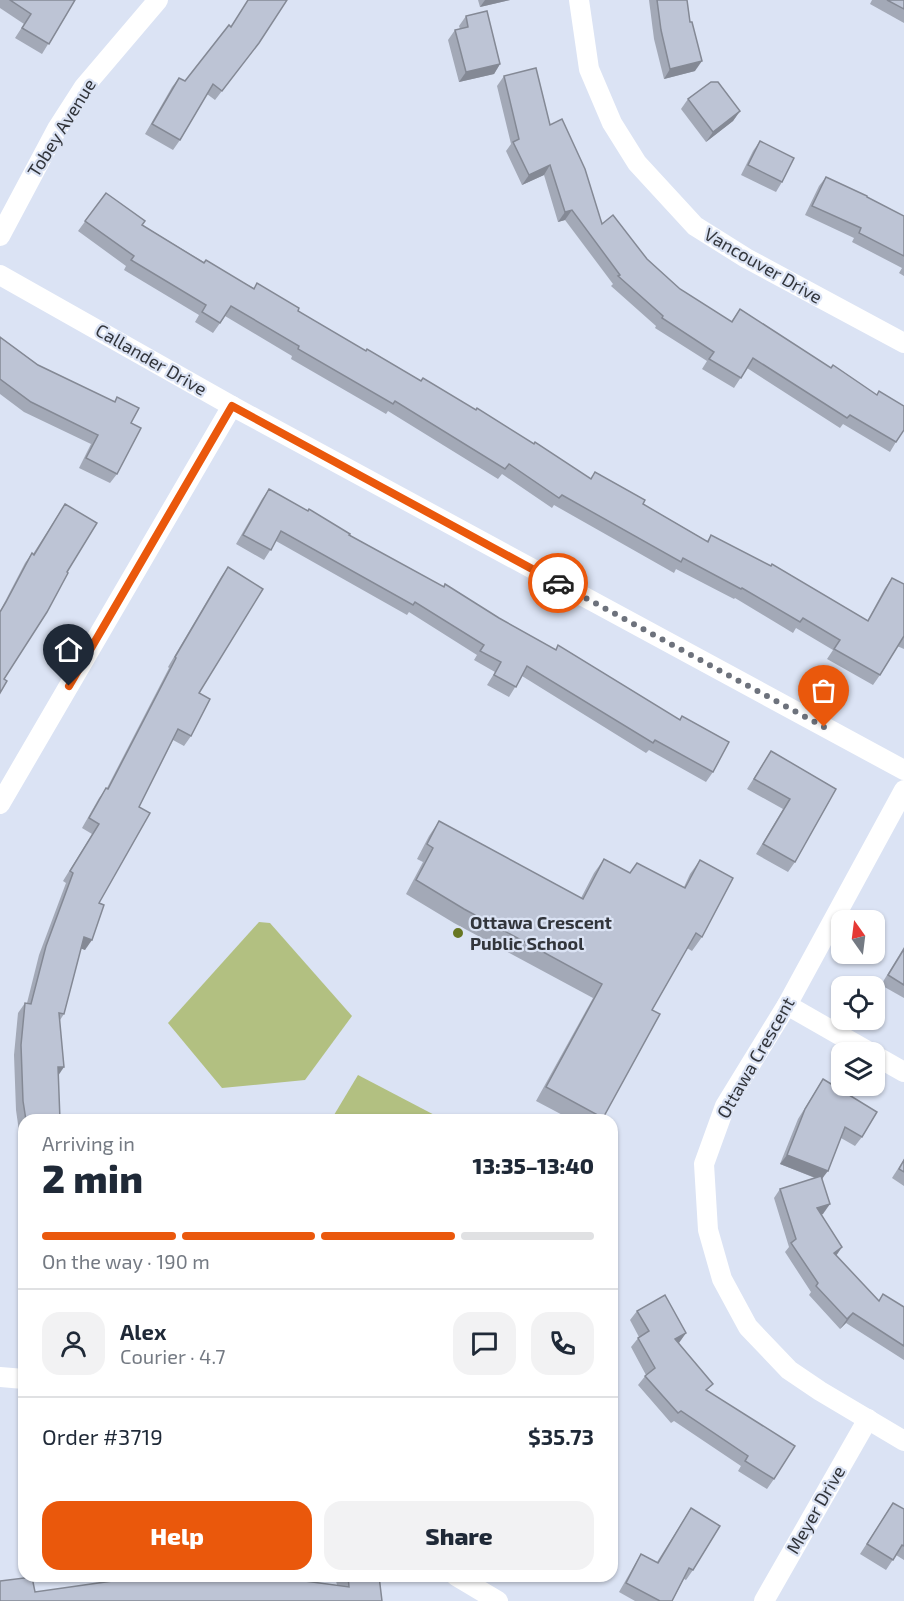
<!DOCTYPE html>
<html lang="en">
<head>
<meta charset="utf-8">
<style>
  body { margin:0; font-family:"Exo 2",sans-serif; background:#f2f2f3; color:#1f2937; height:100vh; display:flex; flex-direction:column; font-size:22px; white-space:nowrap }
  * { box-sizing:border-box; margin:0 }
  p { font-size:20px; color:#747a83 }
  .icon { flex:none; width:33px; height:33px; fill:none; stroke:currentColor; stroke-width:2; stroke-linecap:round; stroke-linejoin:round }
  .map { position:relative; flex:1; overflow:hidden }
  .panel { position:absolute; left:18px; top:1114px; width:600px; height:468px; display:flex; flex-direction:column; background:#fff; border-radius:18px; box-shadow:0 2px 4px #0004 }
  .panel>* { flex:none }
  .needle { width:39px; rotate:346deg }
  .buttons { position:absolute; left:831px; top:910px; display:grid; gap:12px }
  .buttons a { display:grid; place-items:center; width:54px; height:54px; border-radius:12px; background:#fff; box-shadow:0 2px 4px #0004; font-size:30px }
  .pin { position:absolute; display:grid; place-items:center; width:51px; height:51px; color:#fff; margin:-62px -26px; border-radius:50% 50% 50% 0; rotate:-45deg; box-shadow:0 0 6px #0007 }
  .pin .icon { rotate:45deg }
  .courier { position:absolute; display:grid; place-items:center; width:60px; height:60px; margin:-30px; border:4px solid #ea580c; border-radius:50%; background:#fff; color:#222; box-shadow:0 2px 8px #0007 }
  .head em { font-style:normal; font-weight:800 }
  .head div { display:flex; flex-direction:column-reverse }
  .head { display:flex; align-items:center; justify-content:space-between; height:102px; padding:0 24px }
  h1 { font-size:39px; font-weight:800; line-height:45px }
  .bar { display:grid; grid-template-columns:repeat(4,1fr); gap:9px 6px; align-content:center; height:72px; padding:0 24px }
  .bar i { height:8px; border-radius:4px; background:#e0e1e3 }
  .bar .on { background:#ea580c }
  .bar p { grid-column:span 4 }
  .line { display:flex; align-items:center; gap:15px; padding:0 24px; border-top:2px solid #e0e1e3 }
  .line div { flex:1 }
  .round { display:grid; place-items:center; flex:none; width:63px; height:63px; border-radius:18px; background:#f2f2f3 }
  .primary-button { display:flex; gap:12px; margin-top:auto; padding:12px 24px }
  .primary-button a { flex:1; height:69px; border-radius:18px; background:#ea580c; color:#fff; font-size:24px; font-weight:800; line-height:69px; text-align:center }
  .primary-button a+a { background:#f2f2f3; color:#1f2937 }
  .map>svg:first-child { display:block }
  .green { fill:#b2c081 }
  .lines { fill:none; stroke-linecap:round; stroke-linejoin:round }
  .minor { stroke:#fff; stroke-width:20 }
  .wall { fill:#a3a9b7 }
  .shaded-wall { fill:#848995 }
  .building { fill:#bdc4d5; stroke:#848995; stroke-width:1.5 }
  .done { stroke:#6d727c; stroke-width:6; stroke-dasharray:0 10.8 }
  .route { stroke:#ea580c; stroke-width:8 }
  .poi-dot { fill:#677622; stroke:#dbe3f4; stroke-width:2 }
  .labels { text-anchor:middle; stroke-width:4.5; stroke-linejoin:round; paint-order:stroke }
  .street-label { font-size:18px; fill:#32353b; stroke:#dbe3f4 }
  .poi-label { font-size:18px; font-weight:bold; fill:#32353b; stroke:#dbe3f4; text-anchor:start }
</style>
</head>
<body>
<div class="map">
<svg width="904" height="1601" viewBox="0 0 904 1601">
  <rect width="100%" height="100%" fill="#dbe3f4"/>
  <g class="green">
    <polygon points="259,922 270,923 352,1016 305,1080 222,1088 168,1023"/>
    <polygon points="358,1075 444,1120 331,1120"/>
  </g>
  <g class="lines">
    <g class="minor">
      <polyline points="579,0 589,69 612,123 637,163 695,226 746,258 904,343"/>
      <polyline points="0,236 57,129 84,87 158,0"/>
      <polyline points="0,275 232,406 904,770"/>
      <polyline points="904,790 787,1005 725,1106 704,1164 708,1230 722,1279 748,1327 789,1370 820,1391 904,1441"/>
      <polyline points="0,804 232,406"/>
      <polyline points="787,1005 871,1053"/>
      <polyline points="874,1055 904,1072"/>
      <polyline points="0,1377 24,1379"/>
      <polyline points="456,1576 498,1601"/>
      <polyline points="764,1601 868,1419"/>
    </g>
  </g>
  <g class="wall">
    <polygon points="0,0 75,0 42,54 15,38 24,24 0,8"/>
    <polygon points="478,0 510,0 480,7"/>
    <polygon points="649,0 687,0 695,71 664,79 654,39"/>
    <polygon points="872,0 904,0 904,23 870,4"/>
    <polygon points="466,16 500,64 494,74 459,82 448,40 455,30 460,29 459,26"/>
    <polygon points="231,27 259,43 215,100 207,94 180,140 173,150 145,134 172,87 179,78 185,81"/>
    <polygon points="504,76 550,125 602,224 647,259 680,289 731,322 740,309 896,442 890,452 843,424 840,428 747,368 734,388 702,369 707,361 655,328 656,326 611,286 613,284 565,220 558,222 544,175 522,185 506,151 511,144 497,86"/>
    <polygon points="688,99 740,111 733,121 706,142 681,109"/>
    <polygon points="760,141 782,182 776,192 741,175 753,151"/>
    <polygon points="826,177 904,216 904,276 899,273 902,268 852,242 854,238 805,215 819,186"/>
    <polygon points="106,193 142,225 204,262 298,311 366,351 476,410 534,444 590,479 595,472 643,504 707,541 711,535 867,621 885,588 892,578 904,584 904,649 897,646 880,675 873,685 827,659 833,650 796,628 793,633 735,598 734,599 676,569 674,573 554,505 552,508 502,474 498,479 388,411 386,414 291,359 292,356 225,316 213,333 195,322 199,315 124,270 126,266 78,231"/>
    <polygon points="0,337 38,365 114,402 117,397 131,423 117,474 110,483 79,468 91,444 24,412 0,394"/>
    <polygon points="269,489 349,535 499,618 679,720 682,716 713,772 706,782 649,750 646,753 522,676 509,697 487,685 495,672 474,660 477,655 409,612 407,615 276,541 264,560 236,544 262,499"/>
    <polygon points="65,504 67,572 4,679 0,693 0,611 25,563 32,553 33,554"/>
    <polygon points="228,567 199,693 191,736 184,746 173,740 139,807 99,903 85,950 81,948 64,1014 60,1020 58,1076 60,1120 24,1120 24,1167 16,1110 14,1055 18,1013 25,1003 27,1003 39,955 66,883 63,881 92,834 82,828 99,798 107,788 169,668 168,667 221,577"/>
    <polygon points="771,751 836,789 795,862 788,872 756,854 783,809 747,789"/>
    <polygon points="439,821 581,898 594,873 604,859 630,873 684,887 690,874 700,860 702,937 692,951 687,948 652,1010 601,1120 572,1120 536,1101 593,998 454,923 406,894 423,862 417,859 429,836"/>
    <polygon points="904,947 904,998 881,985"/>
    <polygon points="823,1079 862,1137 855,1146 841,1138 822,1180 823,1214 821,1215 842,1247 836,1256 878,1300 904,1307 904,1360 846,1323 840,1329 809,1295 811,1292 785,1252 789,1247 774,1198 780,1189 815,1178 780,1164 798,1119"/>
    <polygon points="904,1159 904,1186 892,1178"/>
    <polygon points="637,1311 686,1333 678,1343 708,1391 774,1479 767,1489 738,1471 741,1466 674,1421 671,1423 638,1385 646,1375 631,1347 639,1337 630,1320"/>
    <polygon points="893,1503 904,1509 904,1560 896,1555 886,1570 860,1554"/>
    <polygon points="691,1508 693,1570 686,1580 684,1579 672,1601 635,1601 619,1592 635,1564 641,1554 657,1562"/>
    <polygon points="100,1576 267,1576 337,1585 336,1581 339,1576 379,1576 382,1601 35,1592 101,1583"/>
  </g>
  <g class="shaded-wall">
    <polygon points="485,0 510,0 480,7"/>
    <polygon points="702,61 695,71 664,79 670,69"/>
    <polygon points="500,64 494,74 459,82 466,72"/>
    <polygon points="740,111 733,121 706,142 713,132"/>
    <polygon points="550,165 544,175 522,185 529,175"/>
    <polygon points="572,210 565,220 558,222 565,212"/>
    <polygon points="84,937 92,940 85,950 77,947"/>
    <polygon points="58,1067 64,1067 58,1076"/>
    <polygon points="787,1155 828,1171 821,1180 780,1164"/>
    <polygon points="830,1204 823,1214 810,1218 817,1208"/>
    <polygon points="842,1247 835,1257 834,1253"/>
    <polygon points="853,1313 846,1323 840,1329 847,1319"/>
    <polygon points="686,1333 679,1343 668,1349 675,1339"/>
  </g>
  <g class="building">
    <polygon points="10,0 75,0 49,44 22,28 31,14"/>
    <polygon points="248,0 287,0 259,43 222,91 213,84 180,140 152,124 179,78 185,81 229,25 231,27"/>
    <polygon points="657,0 687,0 690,22 692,22 702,61 670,69 661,30"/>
    <polygon points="887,0 904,0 904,9"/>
    <polygon points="487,11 500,64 466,72 455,30 468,27 466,16"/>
    <polygon points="536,68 550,125 562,119 585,169 602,224 613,215 647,259 680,289 732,322 740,309 831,368 833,365 877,395 879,391 904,406 904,430 896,442 850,415 847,418 753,358 741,378 709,359 714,352 662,318 663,316 618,276 620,275 572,210 565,212 550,165 529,175 513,142 519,139 504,76"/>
    <polygon points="711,82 718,82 740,111 713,132 688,99"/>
    <polygon points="760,141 794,158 782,182 748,165"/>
    <polygon points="826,177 867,196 867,197 904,216 904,256 859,233 861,228 812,206"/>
    <polygon points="106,193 145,221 142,225 204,263 206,260 254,289 257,283 299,308 298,311 366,351 367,349 421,381 423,378 476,410 477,408 534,444 535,442 591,479 595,472 645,500 643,504 708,542 711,535 771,566 772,564 868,621 892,578 904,584 904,636 880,675 834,649 840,640 803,618 800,622 742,588 741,589 683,558 681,562 562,495 559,498 509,464 505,469 395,401 393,404 298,349 299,346 231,306 220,323 202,312 206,305 131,260 134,256 85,221"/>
    <polygon points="0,337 38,365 115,402 117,397 139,408 131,423 141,428 117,474 86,458 98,435 31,402 0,379"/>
    <polygon points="269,489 308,511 309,509 350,534 349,535 444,587 445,584 499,618 556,650 558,645 680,720 682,716 729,742 713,772 655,740 653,743 527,666 516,687 494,675 501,662 480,651 484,645 415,602 413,605 281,531 271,550 243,535"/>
    <polygon points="65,504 97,523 67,572 68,573 47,612 4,679 7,681 0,693 0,612 6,602 32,553 34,555"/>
    <polygon points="228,567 263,589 199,693 210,699 191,736 178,729 139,807 150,813 99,903 104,905 92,940 84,937 64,1014 59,1013 64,1067 58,1067 60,1120 26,1120 23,1101 21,1045 25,1003 31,1004 46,946 73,873 70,871 99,824 89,818 106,788 108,789 176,658 175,657"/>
    <polygon points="771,751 836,789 795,862 763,844 790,799 754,779"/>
    <polygon points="439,821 583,899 604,859 630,873 637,863 685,888 700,860 733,878 702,937 696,933 652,1010 660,1014 603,1118 546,1087 602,984 464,909 416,880 433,848 427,844"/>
    <polygon points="904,949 904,985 888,975"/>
    <polygon points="823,1079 877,1112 862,1137 845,1127 828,1171 787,1155 805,1109"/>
    <polygon points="904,1160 904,1172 899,1169"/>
    <polygon points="821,1176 830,1204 817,1208 842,1247 834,1253 879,1301 883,1294 904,1307 904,1346 853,1313 847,1319 816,1286 818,1283 791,1243 796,1239 780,1189"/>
    <polygon points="665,1295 686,1333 675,1339 713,1384 706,1390 795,1446 774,1479 745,1461 748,1456 681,1411 678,1413 645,1376 655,1368 638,1338 649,1331 637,1311"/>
    <polygon points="893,1503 904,1509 904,1546 902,1545 893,1560 867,1544"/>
    <polygon points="691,1508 720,1526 693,1570 689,1568 672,1601 660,1601 626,1583 641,1554 658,1563"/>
    <polygon points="112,1576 267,1576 349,1587 348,1576 379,1576 382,1601 0,1601 0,1581 32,1577 35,1592 112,1581"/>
  </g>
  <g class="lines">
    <polyline class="done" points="558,583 824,727"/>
    <polyline class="route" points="69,686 232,406 558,583"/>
  </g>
  <circle class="poi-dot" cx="458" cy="933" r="6"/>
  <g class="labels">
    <g class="street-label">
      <text transform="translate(62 128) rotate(-58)" y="6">Tobey Avenue</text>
      <text transform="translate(763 266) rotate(30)" y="6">Vancouver Drive</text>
      <text transform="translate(151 360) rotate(30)" y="6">Callander Drive</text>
      <text transform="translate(756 1058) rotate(-60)" y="6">Ottawa Crescent</text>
      <text transform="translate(816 1510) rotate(-60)" y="6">Meyer Drive</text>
    </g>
    <g class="poi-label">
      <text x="470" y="929">Ottawa Crescent<tspan x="470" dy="21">Public School</tspan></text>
    </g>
  </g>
</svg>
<div class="buttons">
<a><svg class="needle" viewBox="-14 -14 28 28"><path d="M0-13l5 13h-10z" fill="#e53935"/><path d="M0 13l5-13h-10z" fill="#747a83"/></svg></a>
<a><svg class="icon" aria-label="locate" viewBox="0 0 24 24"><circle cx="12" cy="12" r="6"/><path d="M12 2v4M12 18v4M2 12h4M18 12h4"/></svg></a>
<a><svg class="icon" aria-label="layers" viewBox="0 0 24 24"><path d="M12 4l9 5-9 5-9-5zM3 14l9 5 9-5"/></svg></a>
</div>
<div class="pin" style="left:824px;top:727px;background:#ea580c"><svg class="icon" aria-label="bag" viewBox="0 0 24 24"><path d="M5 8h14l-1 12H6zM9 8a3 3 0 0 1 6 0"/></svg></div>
<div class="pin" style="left:69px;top:686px;background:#1f2937"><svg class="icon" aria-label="home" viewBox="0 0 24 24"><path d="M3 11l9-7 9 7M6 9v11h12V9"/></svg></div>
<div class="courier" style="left:558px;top:583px"><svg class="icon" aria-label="car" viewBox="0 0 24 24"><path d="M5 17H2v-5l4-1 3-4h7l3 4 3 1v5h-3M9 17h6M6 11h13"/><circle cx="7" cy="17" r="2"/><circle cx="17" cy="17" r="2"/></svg></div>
<section class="panel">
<div class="head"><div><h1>2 min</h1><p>Arriving in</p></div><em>13:35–13:40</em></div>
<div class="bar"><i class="on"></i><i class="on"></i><i class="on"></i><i></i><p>On the way · 190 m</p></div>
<div class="line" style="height:108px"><a class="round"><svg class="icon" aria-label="person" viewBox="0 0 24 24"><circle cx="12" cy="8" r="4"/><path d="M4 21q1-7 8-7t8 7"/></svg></a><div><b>Alex</b><p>Courier · 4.7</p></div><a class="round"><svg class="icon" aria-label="chat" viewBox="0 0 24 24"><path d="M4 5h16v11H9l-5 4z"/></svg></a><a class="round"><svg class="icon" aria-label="phone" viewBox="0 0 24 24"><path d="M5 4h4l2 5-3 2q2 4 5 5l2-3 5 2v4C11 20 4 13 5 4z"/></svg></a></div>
<div class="line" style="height:78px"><div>Order #3719</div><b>$35.73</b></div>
<div class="primary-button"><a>Help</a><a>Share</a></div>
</section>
</div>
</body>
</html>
